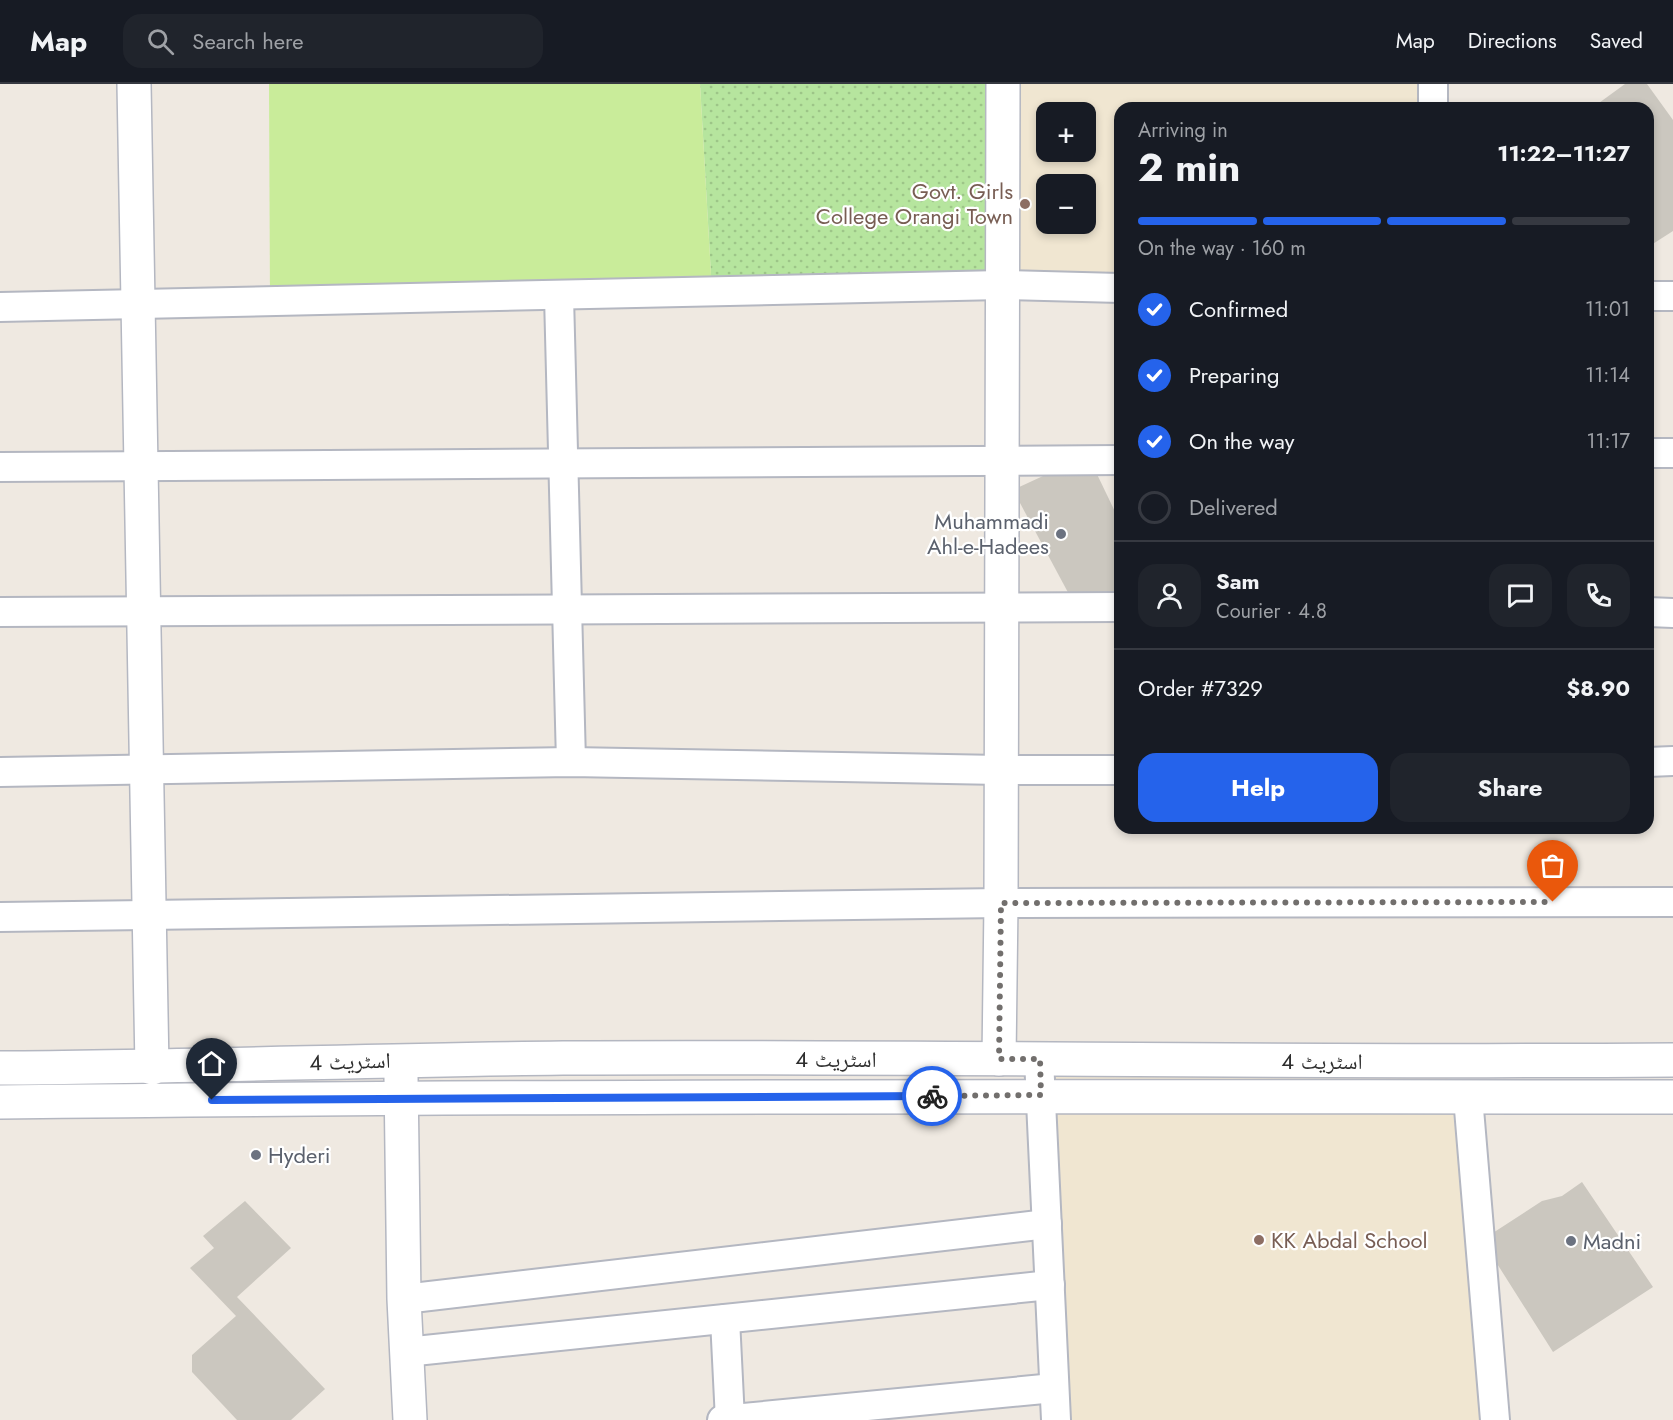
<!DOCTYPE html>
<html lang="en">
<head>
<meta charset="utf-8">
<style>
  body { margin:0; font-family:Jost,"Noto Naskh Arabic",sans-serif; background:#20242c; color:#f1f3f6; height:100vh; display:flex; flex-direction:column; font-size:22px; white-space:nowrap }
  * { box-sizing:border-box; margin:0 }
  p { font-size:20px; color:#9ea1a6 }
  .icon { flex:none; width:33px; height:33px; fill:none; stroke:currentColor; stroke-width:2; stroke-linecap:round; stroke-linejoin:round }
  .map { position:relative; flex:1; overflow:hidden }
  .sheet { position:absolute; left:1114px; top:18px; width:540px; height:732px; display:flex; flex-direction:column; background:#171b24; border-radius:18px; box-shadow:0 3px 9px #0003 }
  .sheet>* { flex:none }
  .tools { position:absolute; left:1036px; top:18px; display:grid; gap:12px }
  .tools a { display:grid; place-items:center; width:60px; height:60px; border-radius:12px; background:#171b24; box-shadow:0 3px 9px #0003; font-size:30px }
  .pin { position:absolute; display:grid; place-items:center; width:51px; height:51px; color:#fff; margin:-62px -26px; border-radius:50% 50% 50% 0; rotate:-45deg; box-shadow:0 0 6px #0007 }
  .pin .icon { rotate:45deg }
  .courier { position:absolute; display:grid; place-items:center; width:60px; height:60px; margin:-30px; border:4px solid #2563eb; border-radius:50%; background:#fff; color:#222; box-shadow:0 2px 8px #0007 }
  .head em { font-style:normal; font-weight:700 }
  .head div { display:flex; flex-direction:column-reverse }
  .head { display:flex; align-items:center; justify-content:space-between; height:102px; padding:0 24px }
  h1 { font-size:39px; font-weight:700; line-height:45px }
  .bar { display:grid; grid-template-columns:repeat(4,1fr); gap:9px 6px; align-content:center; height:72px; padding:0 24px }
  .bar i { height:8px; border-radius:4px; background:#363941 }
  .bar .on { background:#2563eb }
  .bar p { grid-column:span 4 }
  .line { display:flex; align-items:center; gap:15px; padding:0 24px; border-top:2px solid #363941 }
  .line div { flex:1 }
  .round { display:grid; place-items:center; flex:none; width:63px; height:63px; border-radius:18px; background:#20242c }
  ol { padding:0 24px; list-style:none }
  li { display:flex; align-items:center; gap:18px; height:66px }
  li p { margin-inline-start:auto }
  li .icon { padding:6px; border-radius:50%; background:#2563eb; color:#fff; stroke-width:4 }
  li:last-child { color:#9ea1a6 }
  li i { width:33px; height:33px; border:3px solid #363941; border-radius:50% }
  .cta { display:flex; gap:12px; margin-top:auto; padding:12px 24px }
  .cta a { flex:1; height:69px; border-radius:18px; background:#2563eb; color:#fff; font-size:24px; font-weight:700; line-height:69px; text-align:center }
  .cta a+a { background:#20242c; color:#f1f3f6 }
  header { display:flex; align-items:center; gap:36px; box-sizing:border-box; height:84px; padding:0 30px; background:#171b24; border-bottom:2px solid #363941 }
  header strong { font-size:28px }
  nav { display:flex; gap:33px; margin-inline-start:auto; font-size:21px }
  .search { width:420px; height:54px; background:#20242c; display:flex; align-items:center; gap:15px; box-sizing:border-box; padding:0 21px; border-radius:18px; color:#9ea1a6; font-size:22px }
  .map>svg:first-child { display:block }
  .education { fill:#f0e6d1; fill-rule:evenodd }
  .park { fill:url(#park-dots) }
  .pitch { fill:#c9ec9a }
  .building { fill:#cbc7bf }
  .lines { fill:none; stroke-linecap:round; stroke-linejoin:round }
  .street-casing { stroke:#b4b7c1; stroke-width:32 }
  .secondary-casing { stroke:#b4b7c1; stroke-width:36 }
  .street { stroke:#fff; stroke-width:28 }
  .secondary { stroke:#fff; stroke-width:33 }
  .done { stroke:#726f6d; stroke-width:6; stroke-dasharray:0 10.8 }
  .route { stroke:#2563eb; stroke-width:8 }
  .education-dot { fill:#8d6e63; stroke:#fff; stroke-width:2 }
  .worship-dot { fill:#6b7280; stroke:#fff; stroke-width:2 }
  .labels { text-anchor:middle; stroke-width:4.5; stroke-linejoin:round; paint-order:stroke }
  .education-label { font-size:22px; fill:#785e54; stroke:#fff; text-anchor:end }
  .worship-label { font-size:22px; fill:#5b616d; stroke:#fff; text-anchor:start }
  .street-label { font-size:22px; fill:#2e2e2e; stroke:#fff }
</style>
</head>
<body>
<header>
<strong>Map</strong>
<div class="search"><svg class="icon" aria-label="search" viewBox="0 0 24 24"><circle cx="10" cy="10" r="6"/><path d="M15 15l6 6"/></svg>Search here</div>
<nav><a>Map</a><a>Directions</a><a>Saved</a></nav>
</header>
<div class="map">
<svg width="1673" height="1336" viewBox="0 0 1673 1336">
  <defs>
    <pattern id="park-dots" width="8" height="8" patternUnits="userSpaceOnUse" patternTransform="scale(1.5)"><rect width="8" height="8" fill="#b6e59e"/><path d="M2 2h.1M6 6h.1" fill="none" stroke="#9dc588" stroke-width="1.8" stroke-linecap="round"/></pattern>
  </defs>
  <rect width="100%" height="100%" fill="#efe9e1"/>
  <g class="education">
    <path d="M1003,0H1433V24H1120V204L1002,201ZM1047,28H1086V68H1047ZM1047,100H1086V140H1047Z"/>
    <polygon points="1039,975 1446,976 1493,1336 1056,1336"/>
  </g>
  <polygon class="park" points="700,0 1003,0 1002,201 712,208"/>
  <polygon class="pitch" points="269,0 700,0 712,208 270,218"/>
  <g class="building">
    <polygon points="1625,0 1647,0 1673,36 1673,147 1648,163 1648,24 1592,24"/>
    <polygon points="1094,384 1120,438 1120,513 1071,514 1013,406 1056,386"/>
    <polygon points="1582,1098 1653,1203 1553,1268 1482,1156 1542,1117 1562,1112"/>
    <polygon points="245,1117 291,1164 237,1213 325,1305 291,1336 237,1336 192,1288 192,1271 236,1232 190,1184 214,1164 203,1152"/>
  </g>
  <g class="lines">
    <defs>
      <g id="street">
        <polyline points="1433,24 1433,0"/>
        <polyline points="559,212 571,678"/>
        <polyline points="1648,212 1673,212"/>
        <polyline points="0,223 1002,201 1120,204"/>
        <polyline points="1648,369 1673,369"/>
        <polyline points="0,383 1120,376"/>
        <polyline points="0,528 1120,523"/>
        <polyline points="1648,528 1673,529"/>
        <polyline points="1648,678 1673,677"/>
        <polyline points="0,688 571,678 1000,686 1120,686"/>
        <polyline points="0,833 1001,819 1673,818"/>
        <polyline points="1039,975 1056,1336"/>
        <polyline points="1468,1013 1495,1336"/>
        <polyline points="404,1215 1047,1140"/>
        <polyline points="725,1235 730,1336"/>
        <polyline points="406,1268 1050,1201"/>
        <polyline points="722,1336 1054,1304"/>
      </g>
      <g id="secondary">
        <polyline points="134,0 152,984"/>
        <polyline points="999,975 1001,819 1003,0"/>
        <path d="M0,984C188,983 375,976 563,974C933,972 1303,979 1673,976"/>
        <polyline points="401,993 404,1215 410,1336"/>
        <path d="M0,1018C558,1011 1115,1013 1673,1013"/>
      </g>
    </defs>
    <use href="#street" class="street-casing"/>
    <use href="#secondary" class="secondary-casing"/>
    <use href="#street" class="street"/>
    <use href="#secondary" class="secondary"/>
  </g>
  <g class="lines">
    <polyline class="done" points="932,1012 1041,1011 1040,975 999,975 1001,819 1553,818"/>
    <polyline class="route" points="212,1016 932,1012"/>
  </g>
  <g class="education-dot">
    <circle cx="1025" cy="120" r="6"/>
    <circle cx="1259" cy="1156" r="6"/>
  </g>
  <g class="worship-dot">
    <circle cx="1061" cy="450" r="6"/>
    <circle cx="256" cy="1071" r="6"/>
    <circle cx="1571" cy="1157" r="6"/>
  </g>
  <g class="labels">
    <g class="education-label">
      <text x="1013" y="115">Govt. Girls<tspan x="1013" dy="25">College Orangi Town</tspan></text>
      <text x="1271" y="1164" text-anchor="start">KK Abdal School</text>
    </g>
    <g class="worship-label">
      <text x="1049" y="445" text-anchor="end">Muhammadi<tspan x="1049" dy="25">Ahl-e-Hadees</tspan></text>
      <text x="268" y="1079">Hyderi</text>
      <text x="1583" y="1165">Madni</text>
    </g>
    <g class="street-label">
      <text x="836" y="983">اسٹریٹ 4</text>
      <text transform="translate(350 977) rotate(-2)" y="8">اسٹریٹ 4</text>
      <text x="1322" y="985">اسٹریٹ 4</text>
    </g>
  </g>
</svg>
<div class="tools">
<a>+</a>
<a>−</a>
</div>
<div class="pin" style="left:1553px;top:818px;background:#ea580c"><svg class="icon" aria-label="bag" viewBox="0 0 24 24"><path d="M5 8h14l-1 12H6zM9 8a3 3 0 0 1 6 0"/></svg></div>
<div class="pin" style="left:212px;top:1016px;background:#1f2937"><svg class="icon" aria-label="home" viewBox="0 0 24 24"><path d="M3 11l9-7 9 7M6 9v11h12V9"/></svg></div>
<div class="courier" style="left:932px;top:1012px"><svg class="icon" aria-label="bike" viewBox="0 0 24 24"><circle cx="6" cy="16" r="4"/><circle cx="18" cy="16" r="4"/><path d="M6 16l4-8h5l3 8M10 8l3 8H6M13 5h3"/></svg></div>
<section class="sheet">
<div class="head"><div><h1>2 min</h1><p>Arriving in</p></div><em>11:22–11:27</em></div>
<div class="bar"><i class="on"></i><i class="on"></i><i class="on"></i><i></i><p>On the way · 160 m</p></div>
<ol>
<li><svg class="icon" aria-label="check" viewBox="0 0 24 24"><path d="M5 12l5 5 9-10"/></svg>Confirmed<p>11:01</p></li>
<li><svg class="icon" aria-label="check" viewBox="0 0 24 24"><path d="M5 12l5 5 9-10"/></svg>Preparing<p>11:14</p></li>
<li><svg class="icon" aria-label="check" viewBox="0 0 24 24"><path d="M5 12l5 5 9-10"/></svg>On the way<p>11:17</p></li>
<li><i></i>Delivered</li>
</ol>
<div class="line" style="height:108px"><a class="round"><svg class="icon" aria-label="person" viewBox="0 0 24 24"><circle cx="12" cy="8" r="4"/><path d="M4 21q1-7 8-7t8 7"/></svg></a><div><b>Sam</b><p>Courier · 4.8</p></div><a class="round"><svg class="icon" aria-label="chat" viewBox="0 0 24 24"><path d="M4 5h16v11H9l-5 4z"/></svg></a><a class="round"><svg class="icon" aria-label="phone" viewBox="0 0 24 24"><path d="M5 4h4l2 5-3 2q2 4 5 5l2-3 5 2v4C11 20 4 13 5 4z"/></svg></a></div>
<div class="line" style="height:78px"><div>Order #7329</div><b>$8.90</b></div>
<div class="cta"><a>Help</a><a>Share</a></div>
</section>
</div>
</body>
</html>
